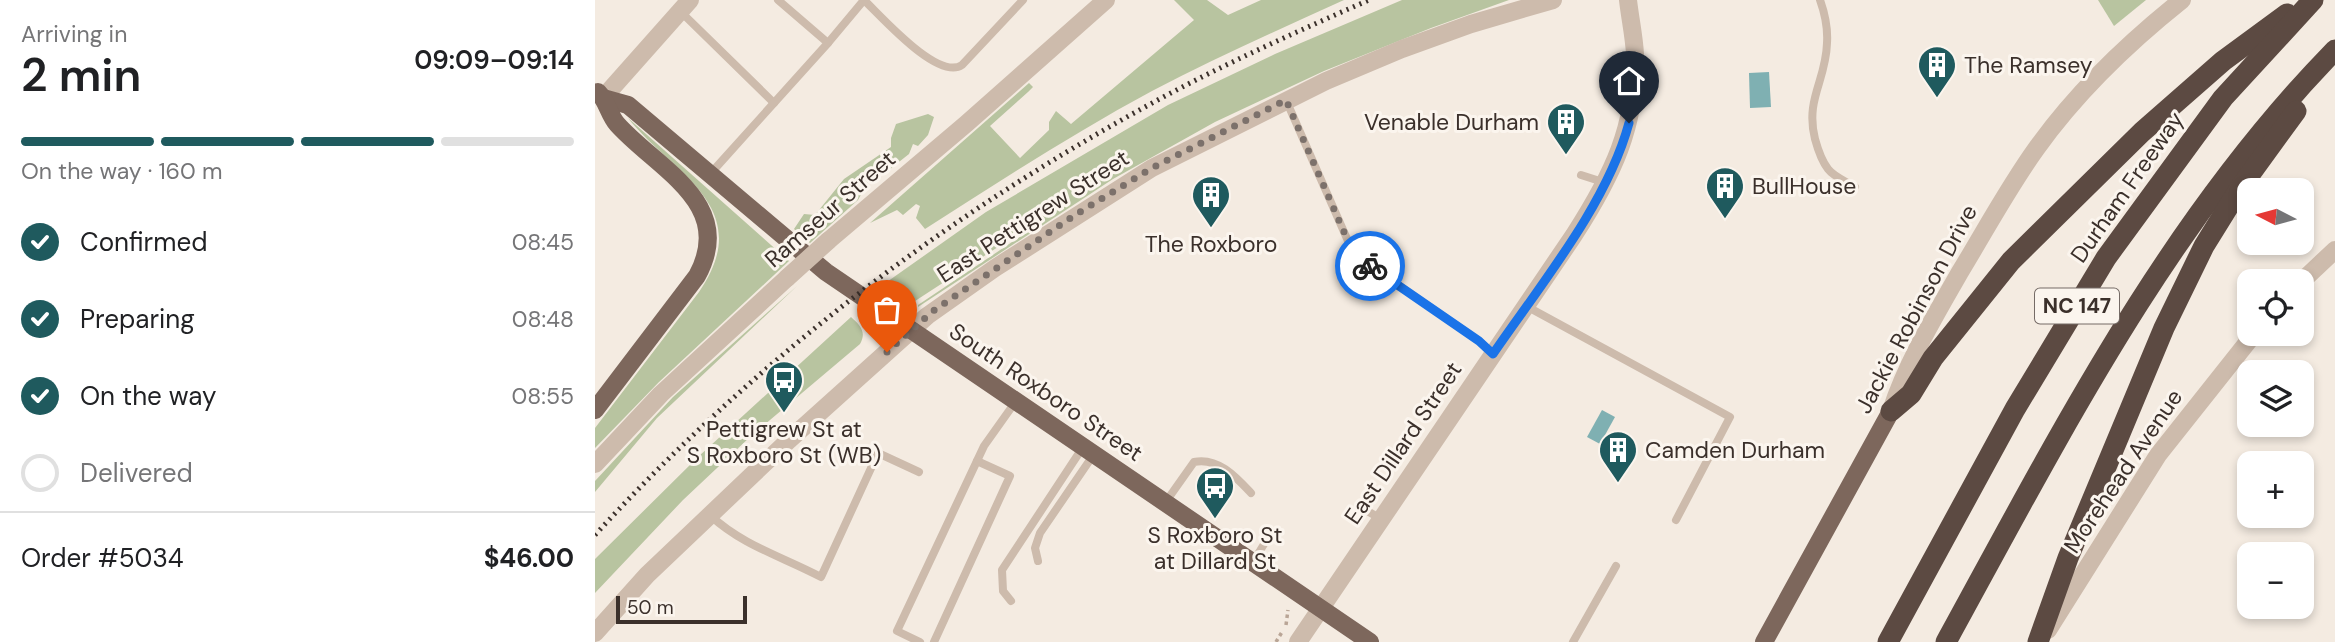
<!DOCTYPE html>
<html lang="en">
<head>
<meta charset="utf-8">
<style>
  body { margin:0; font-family:"DM Sans",sans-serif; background:#f2f2f2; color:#202124; height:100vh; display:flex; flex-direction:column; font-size:26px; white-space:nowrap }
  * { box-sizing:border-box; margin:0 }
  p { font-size:23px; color:#757577 }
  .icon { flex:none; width:38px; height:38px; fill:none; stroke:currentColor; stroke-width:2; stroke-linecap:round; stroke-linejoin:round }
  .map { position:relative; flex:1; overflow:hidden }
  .panel { display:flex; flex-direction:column; background:#fff; width:595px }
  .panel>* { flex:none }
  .needle { width:46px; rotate:276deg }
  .buttons { position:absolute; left:1642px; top:178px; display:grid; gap:14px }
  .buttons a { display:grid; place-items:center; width:77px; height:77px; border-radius:14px; background:#fff; box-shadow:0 4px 10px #0003; font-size:35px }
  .scale { position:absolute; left:21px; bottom:18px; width:131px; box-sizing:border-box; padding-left:7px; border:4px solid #3b302b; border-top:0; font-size:19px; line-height:24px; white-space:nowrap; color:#3b302b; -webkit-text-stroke:5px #fbf5ee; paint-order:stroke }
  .pin { position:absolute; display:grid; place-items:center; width:60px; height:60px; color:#fff; margin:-72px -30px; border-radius:50% 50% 50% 0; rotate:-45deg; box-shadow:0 0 7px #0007 }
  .pin .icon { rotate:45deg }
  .courier { position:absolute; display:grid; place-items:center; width:70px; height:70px; margin:-35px; border:5px solid #1a73e8; border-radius:50%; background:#fff; color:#222; box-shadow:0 2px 9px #0007 }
  .headline em { font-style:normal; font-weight:600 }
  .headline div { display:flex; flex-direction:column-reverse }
  .headline { display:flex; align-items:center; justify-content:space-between; height:119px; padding:0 21px }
  h1 { font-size:46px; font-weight:600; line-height:52px }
  .bar { display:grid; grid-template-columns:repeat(4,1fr); gap:10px 7px; align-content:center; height:84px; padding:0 21px }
  .bar i { height:9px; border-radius:5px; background:#e0e0e0 }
  .bar .on { background:#1f5a5e }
  .bar p { grid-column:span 4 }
  .line { display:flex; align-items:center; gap:18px; padding:0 21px; border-top:2px solid #e0e0e0 }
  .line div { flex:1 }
  ol { padding:0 21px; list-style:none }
  li { display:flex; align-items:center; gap:21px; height:77px }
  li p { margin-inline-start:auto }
  li .icon { padding:7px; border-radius:50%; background:#1f5a5e; color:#fff; stroke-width:4 }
  li:last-child { color:#757577 }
  li i { width:38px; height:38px; border:4px solid #e0e0e0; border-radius:50% }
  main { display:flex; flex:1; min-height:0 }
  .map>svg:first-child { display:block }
  .green { fill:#b8c4a0 }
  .water { fill:#7fb0b2 }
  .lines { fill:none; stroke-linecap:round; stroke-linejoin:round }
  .path { stroke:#b9a596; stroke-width:3.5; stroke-dasharray:3.5 3.5; stroke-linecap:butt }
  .service { stroke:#cdbbac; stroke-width:8 }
  .tertiary { stroke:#cdbbac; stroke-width:18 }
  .primary { stroke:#7d675c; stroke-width:18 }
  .motorway { stroke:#5c4a42; stroke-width:21 }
  .rail { stroke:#3b302b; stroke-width:5; stroke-dasharray:2 5; stroke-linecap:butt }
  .tertiary-bridge { stroke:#cdbbac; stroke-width:18 }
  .done { stroke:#7c716b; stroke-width:7; stroke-dasharray:0 12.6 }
  .route { stroke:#1a73e8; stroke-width:9 }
  .labels { text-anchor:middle; stroke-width:6; stroke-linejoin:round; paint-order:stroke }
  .shield { fill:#fbf5ee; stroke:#756b66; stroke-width:2 }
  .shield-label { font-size:21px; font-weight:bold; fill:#3b302b }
  .poi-label { font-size:23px; fill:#3b302b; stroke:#fbf5ee; text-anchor:start }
  .street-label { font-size:23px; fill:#3b302b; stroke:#fbf5ee }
</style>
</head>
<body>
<main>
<section class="panel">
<div class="headline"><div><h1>2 min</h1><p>Arriving in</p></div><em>09:09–09:14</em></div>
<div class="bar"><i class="on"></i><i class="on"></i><i class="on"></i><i></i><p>On the way · 160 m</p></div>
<ol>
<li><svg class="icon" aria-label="check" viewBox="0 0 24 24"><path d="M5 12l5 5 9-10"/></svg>Confirmed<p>08:45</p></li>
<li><svg class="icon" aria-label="check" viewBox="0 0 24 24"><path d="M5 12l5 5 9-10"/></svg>Preparing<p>08:48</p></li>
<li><svg class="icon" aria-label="check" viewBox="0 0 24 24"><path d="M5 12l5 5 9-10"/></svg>On the way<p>08:55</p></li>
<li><i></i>Delivered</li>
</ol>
<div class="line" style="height:91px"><div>Order #5034</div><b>$46.00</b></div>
</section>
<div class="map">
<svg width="1740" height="642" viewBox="0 0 1740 642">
  <rect width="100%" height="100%" fill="#f4ebe1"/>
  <g class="green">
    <path d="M579,0H612L633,15L666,0H749C685,29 620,58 557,91C479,133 405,181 330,229L321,218L325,206L321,204L308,215L302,210L275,223L434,83L438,87L433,92L395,126L425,158L454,130V122L461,111L476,124L599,20Z"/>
    <path d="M807,0H914L836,28L729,71L620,122L518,179L323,307V305L450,220L449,217L317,303C306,304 295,294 289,284L391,212L573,105L680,54Z"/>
    <polygon points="1503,0 1551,0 1519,26"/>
    <polygon points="333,114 339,117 333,135 323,146 318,144 314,154 290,173 275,179 263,200 215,243 199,229 209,214 220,215 249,179 296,147 296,138 301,124"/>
    <path d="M33,118L194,261L64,382L0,448V428L104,292C163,206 77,174 33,118Z"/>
    <polygon points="202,286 62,418 0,492 0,481 78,397"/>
    <path d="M256,317C265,325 272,332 265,344L155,437L88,500L0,593V559L103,457Z"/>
  </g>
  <g class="water">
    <polygon points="1174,72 1176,107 1155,108 1154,73"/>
    <polygon points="1007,410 1020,417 1005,444 992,437"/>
  </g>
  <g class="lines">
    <g class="path">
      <polyline points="691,625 693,610"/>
      <polyline points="681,642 687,632"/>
    </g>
    <g class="service">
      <path d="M269,0C287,17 343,81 367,65L428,0"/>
      <path d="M1225,0C1230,14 1233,28 1232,43C1231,81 1210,99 1220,139C1223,150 1226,160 1233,169C1239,177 1252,182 1260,187"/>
      <polyline points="86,12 179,103"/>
      <polyline points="233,43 269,0"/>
      <polyline points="691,100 753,241 770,262 884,341 898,354"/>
      <polyline points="116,173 233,43 183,0"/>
      <polyline points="986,175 1011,183"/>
      <polyline points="931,306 1135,417 1081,520"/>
      <path d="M570,503L599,462C623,457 641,477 656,493"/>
      <polyline points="769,509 786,519"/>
      <path d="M116,516C147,545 188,557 226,577L283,453L324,472"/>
      <polyline points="443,561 440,548 445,533 499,454"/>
      <polyline points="658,562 671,541"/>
      <polyline points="416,601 408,591 407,570 488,447"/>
      <polyline points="325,642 302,631 389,446 421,401"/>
      <polyline points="339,642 415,476 382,461"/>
      <polyline points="978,642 1021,566"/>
    </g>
    <g class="tertiary">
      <polyline points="8,98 95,0"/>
      <polyline points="233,241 371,124 511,0"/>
      <polyline points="1706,282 1740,250"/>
      <path d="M1296,411C1312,362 1340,316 1365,272C1390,231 1413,188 1441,149C1481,93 1533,43 1587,0"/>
      <polyline points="0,464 66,394 192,278"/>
      <polyline points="1453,630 1563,455 1659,334"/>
      <polyline points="0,633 52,575 194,440 332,316 400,268 557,168 731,81 807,49 876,24 958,0"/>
      <path d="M703,642L979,235C1017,176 1042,126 1040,54C1039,36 1035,18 1033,0"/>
    </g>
    <g class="primary">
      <polyline points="8,98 33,105 231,272 775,642"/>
      <path d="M0,410L102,276C142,203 62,169 22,124C14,115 12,101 3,92"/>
      <polyline points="1169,642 1296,411"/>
    </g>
    <g class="motorway">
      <polyline points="1296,411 1316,394 1338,358 1416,261 1547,132 1628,61 1692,14"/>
      <polyline points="1293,642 1420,409 1511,258 1628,98 1718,0"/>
      <path d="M1351,642C1465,434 1573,221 1740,50"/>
      <polyline points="1443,642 1473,558 1569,328 1609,246 1645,188 1701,111"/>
    </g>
    <path class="rail" d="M0,535C160,360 351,215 559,102C629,64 701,32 774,0"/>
    <polyline class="tertiary-bridge" points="192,278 233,241"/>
  </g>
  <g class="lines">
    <polyline class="done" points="292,352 338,311 480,215 557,168 691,100 753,241 775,266"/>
    <path class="route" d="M775,266L884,341L898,354C946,284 1012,204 1034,123"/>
  </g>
  <defs>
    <symbol id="building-pin" viewBox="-11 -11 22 30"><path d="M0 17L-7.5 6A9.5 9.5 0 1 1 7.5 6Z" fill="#1f5a5e" stroke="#fbf5ee"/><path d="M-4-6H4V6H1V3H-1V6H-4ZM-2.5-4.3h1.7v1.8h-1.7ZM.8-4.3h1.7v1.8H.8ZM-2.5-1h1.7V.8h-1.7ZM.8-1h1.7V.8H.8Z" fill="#fff"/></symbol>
    <symbol id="bus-pin" viewBox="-11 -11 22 30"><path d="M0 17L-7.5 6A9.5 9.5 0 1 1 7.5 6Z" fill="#1f5a5e" stroke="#fbf5ee"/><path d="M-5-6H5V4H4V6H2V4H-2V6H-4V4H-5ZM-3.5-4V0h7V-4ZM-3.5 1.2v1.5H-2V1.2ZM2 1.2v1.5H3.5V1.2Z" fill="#fff"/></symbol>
  </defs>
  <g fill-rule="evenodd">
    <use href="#building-pin" x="1320" y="43" width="44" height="60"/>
    <use href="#building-pin" x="949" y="100" width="44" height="60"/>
    <use href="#building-pin" x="1108" y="164" width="44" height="60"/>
    <use href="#building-pin" x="594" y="173" width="44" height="60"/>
    <use href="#bus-pin" x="167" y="358" width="44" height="60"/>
    <use href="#building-pin" x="1001" y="428" width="44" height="60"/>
    <use href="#bus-pin" x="598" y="464" width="44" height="60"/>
  </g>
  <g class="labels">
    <rect class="shield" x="1440" y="288.5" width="84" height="35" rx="5"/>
    <g class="shield-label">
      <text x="1482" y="313">NC 147</text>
    </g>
    <g class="poi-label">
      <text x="1369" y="73">The Ramsey</text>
      <text x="944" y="130" text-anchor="end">Venable Durham</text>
      <text x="1157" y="194">BullHouse</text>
      <text x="616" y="252" text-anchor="middle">The Roxboro</text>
      <text x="189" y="437" text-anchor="middle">Pettigrew St at<tspan x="189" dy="26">S Roxboro St (WB)</tspan></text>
      <text x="1050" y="458">Camden Durham</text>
      <text x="620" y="543" text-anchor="middle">S Roxboro St<tspan x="620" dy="26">at Dillard St</tspan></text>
    </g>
    <g class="street-label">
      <text transform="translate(1532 187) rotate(-55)" y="8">Durham Freeway</text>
      <text transform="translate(235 209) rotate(-41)" y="8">Ramseur Street</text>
      <text transform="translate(438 216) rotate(-33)" y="8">East Pettigrew Street</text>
      <text transform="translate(1321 309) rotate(-62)" y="8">Jackie Robinson Drive</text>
      <text transform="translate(451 392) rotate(34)" y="8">South Roxboro Street</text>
      <text transform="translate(808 443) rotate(-56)" y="8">East Dillard Street</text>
      <text transform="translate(1528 471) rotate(-56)" y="8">Morehead Avenue</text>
    </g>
  </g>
</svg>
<div class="buttons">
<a><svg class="needle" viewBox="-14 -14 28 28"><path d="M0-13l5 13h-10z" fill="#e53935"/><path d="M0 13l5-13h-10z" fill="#757577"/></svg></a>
<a><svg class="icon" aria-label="locate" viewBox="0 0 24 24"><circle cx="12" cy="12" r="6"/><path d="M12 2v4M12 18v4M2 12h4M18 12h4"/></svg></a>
<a><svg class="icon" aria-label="layers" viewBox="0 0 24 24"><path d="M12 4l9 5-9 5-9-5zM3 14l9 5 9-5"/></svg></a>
<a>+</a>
<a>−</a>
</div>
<div class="scale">50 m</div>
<div class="pin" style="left:292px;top:352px;background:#ea580c"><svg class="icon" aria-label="bag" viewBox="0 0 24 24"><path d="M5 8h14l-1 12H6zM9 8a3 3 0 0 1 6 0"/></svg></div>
<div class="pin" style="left:1034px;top:123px;background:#1f2937"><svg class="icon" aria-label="home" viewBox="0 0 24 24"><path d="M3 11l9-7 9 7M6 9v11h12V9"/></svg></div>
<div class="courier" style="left:775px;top:266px"><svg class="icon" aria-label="bike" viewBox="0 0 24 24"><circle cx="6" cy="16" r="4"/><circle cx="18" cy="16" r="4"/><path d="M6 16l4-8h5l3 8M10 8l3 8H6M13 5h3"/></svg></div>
</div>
</main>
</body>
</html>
